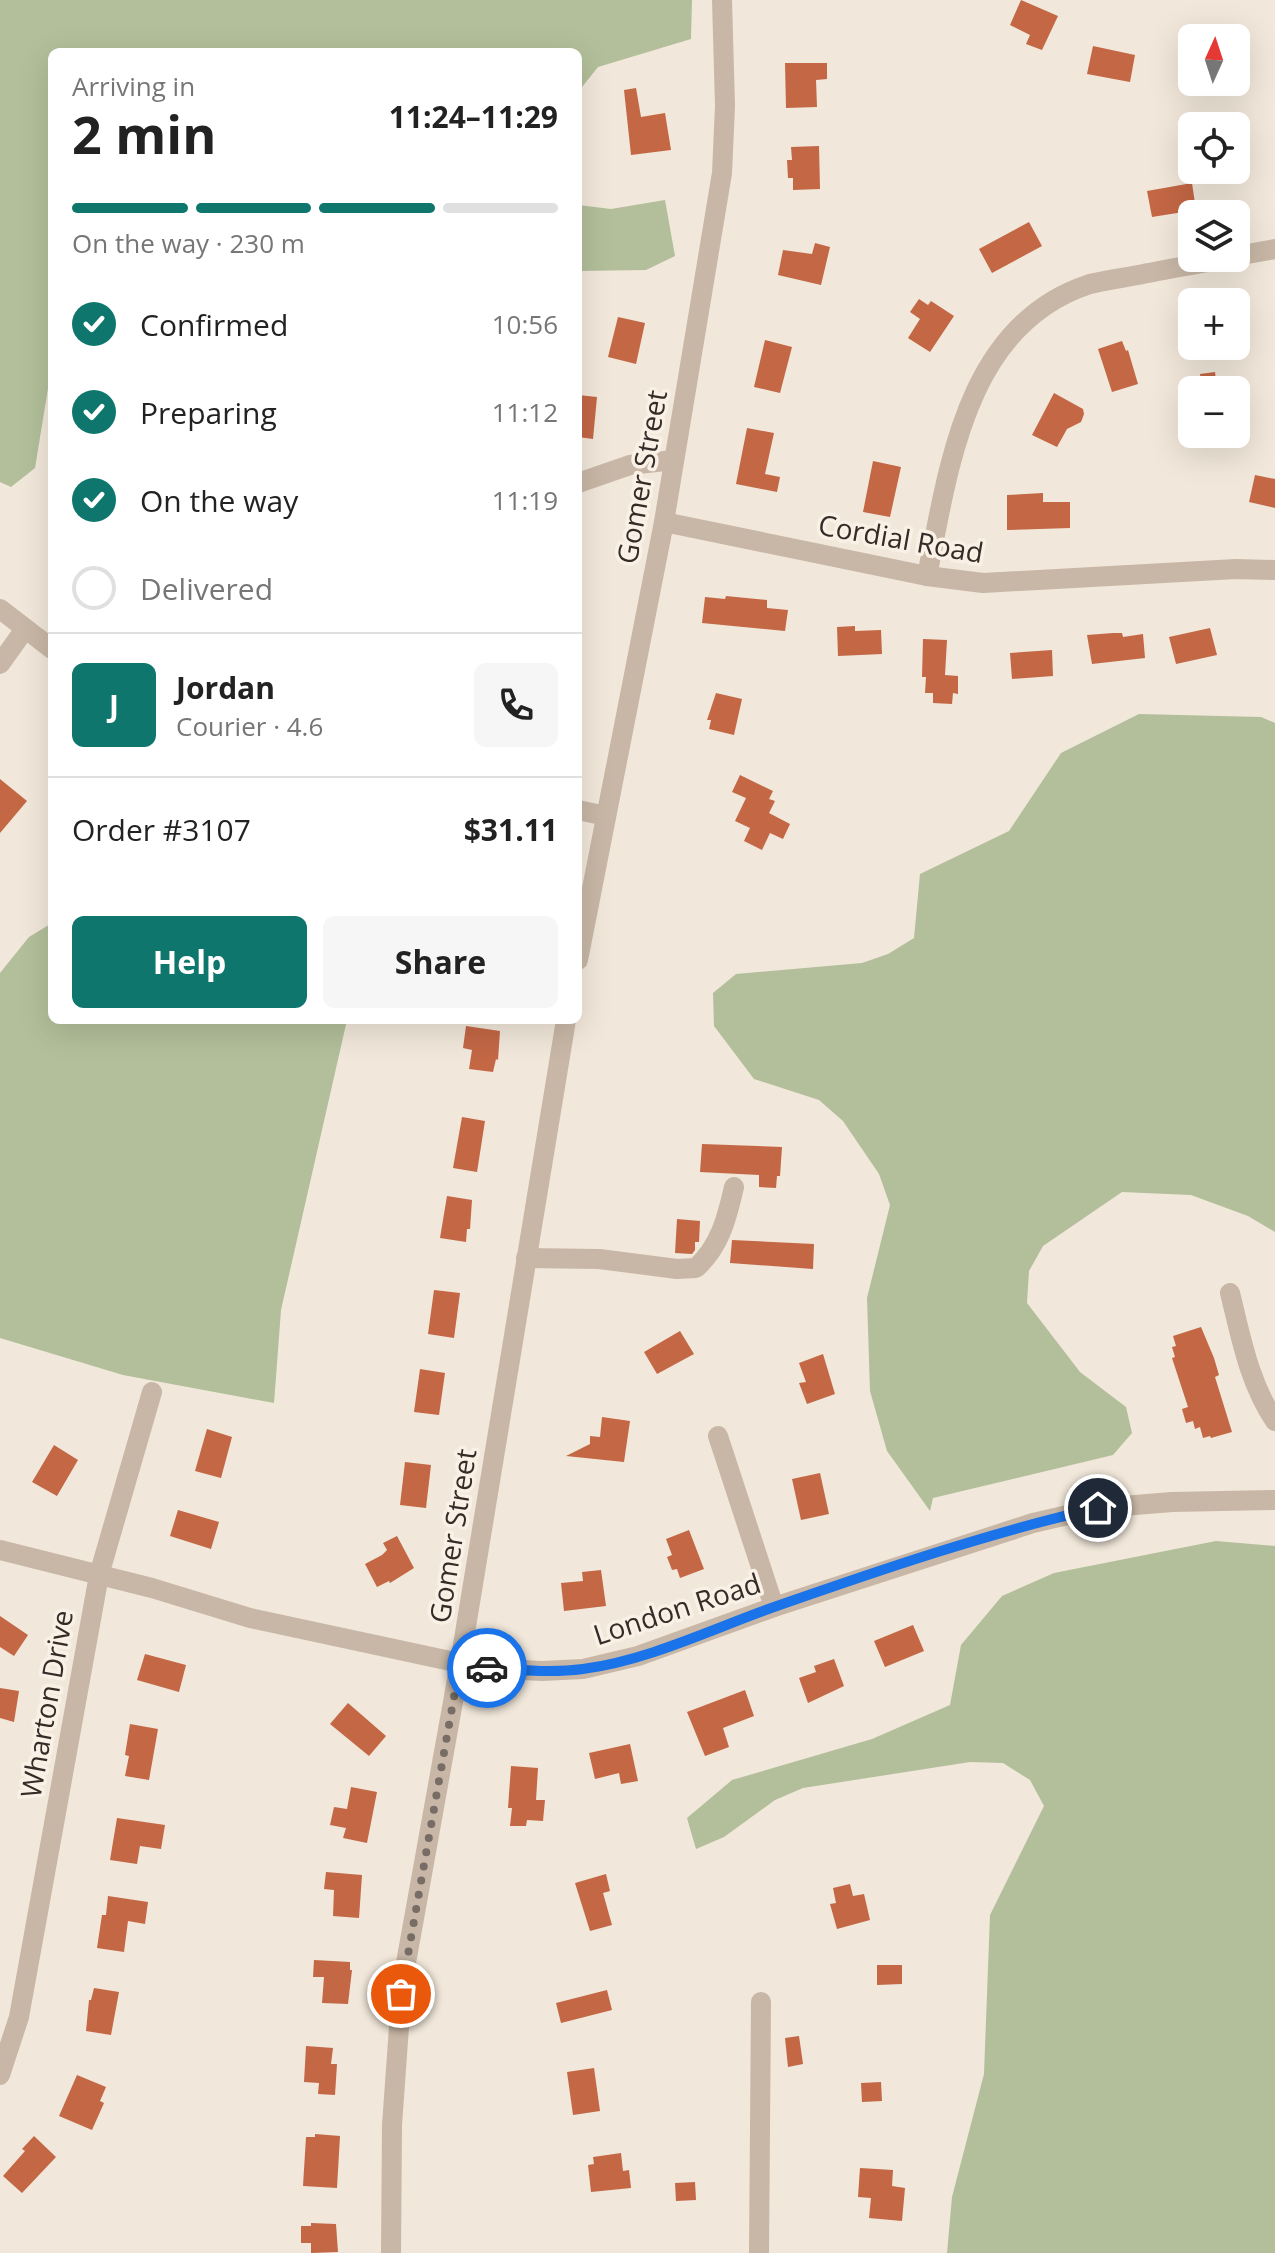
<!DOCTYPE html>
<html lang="en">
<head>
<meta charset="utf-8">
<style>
  body { margin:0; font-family:"Open Sans",sans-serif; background:#f6f6f6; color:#222; height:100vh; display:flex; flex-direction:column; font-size:30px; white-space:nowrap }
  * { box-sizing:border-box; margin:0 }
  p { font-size:26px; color:#767676 }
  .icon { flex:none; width:44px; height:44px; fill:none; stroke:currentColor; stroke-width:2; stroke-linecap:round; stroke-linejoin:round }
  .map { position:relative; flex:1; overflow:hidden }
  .drawer { position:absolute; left:48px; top:48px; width:534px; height:976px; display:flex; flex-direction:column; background:#fff; border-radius:12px; box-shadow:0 8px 32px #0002 }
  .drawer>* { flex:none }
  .needle { width:52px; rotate:3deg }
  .controls { position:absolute; left:1178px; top:24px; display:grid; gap:16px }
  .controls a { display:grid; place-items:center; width:72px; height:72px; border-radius:12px; background:#fff; box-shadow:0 8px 32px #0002; font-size:40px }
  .pin { position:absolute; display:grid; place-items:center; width:68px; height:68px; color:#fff; margin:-34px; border:4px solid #fff; border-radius:50%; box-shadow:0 2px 8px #0007 }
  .courier { position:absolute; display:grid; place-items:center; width:80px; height:80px; margin:-40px; border:6px solid #1a73e8; border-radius:50%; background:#fff; color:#222; box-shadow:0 2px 10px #0007 }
  .headline em { font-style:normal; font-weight:700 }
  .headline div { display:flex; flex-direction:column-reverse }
  .headline { display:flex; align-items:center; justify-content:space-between; height:136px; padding:0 24px }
  h1 { font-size:52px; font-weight:700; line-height:60px }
  .bar { display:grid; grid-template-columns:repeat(4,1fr); gap:12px 8px; align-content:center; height:96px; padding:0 24px }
  .bar i { height:10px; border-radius:6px; background:#e0e0e0 }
  .bar .active { background:#0f766e }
  .bar p { grid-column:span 4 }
  .line { display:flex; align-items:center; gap:20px; padding:0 24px; border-top:2px solid #e0e0e0 }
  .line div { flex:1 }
  .round { display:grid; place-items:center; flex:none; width:84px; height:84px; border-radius:12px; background:#f6f6f6 }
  ol { padding:0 24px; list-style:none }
  li { display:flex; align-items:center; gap:24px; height:88px }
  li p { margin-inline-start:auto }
  li .icon { padding:8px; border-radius:50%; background:#0f766e; color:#fff; stroke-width:4 }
  li:last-child { color:#767676 }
  li i { width:44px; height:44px; border:4px solid #e0e0e0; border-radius:50% }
  .button { display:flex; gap:16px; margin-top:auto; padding:16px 24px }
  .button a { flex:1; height:92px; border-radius:12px; background:#0f766e; color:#fff; font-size:32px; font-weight:700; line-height:92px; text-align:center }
  .button a+a { background:#f6f6f6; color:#222 }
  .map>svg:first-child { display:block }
  .green { fill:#b2bf9a }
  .building { fill:#c36745 }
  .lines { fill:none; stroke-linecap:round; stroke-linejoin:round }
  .minor { stroke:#c8b7a6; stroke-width:20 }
  .done { stroke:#776d66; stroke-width:8; stroke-dasharray:0 14.4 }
  .route { stroke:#1a73e8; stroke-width:10 }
  .labels { text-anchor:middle; stroke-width:7; stroke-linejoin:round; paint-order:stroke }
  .street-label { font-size:28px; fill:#352c27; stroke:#f9f1e6 }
</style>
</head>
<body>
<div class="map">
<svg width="1275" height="2253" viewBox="0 0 1275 2253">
  <rect width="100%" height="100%" fill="#f1e7da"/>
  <g class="green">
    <polygon points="0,0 692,0 691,39 598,67 578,92 578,52 52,52 52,364 35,468 11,487 0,482"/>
    <polygon points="665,200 675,256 646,270 578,271 578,205 611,209"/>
    <polygon points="1139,714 1261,717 1275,723 1275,1232 1248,1216 1191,1195 1122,1192 1043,1246 1029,1271 1027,1303 1080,1372 1126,1407 1132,1433 1113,1455 933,1498 930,1511 887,1451 870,1391 867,1298 890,1205 879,1174 843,1121 819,1100 754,1079 714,1026 713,993 736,974 862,963 888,954 914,938 920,874 1009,831 1061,753"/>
    <polygon points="52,923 52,1020 347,1020 281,1310 274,1403 123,1375 0,1338 0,973 29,937"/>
    <polygon points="1216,1541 1275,1546 1275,2253 947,2253 952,2197 984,2074 990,1915 1044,1806 1030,1780 1003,1763 970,1762 803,1788 775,1800 724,1837 696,1849 687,1818 732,1780 872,1739 950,1705 961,1645 1002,1596 1054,1573"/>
  </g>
  <g class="building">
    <polygon points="1021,0 1058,16 1042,50 1026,44 1030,35 1010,25"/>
    <polygon points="1093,46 1135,55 1130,82 1087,74"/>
    <polygon points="785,63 827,63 827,79 816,80 817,107 786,108"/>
    <polygon points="636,88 641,117 665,113 671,150 631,155 624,90"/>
    <polygon points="819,146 820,189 793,190 793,178 788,178 787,160 792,160 791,147"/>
    <polygon points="1192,183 1196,210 1152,217 1147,191"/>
    <polygon points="1029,222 1042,246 992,273 979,249"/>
    <polygon points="815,243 830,247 821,285 778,275 783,250 812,254"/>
    <polygon points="919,299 928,305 931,301 954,316 930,352 908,338 920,319 910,312"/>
    <polygon points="618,317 645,323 636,364 608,357"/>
    <polygon points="765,340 792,347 780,393 754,387"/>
    <polygon points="1122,341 1126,351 1128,350 1138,384 1112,392 1098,349"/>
    <polygon points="1215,372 1217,388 1202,390 1200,374"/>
    <polygon points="1054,393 1083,409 1084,414 1081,422 1067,429 1057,447 1032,435"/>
    <polygon points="578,395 597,397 593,439 578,437"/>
    <polygon points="747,428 774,433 765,474 780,477 777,492 736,484"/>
    <polygon points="873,461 901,467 890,517 863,512"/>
    <polygon points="1255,475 1275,479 1275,508 1249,502"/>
    <polygon points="1043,493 1043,502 1070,502 1070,528 1007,530 1007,495"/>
    <polygon points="726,596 767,600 767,608 788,610 785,631 702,623 705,597 725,599"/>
    <polygon points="855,626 855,631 881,630 882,654 838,656 837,627"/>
    <polygon points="1210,628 1217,655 1176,664 1169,637"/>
    <polygon points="1113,633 1122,633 1123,637 1143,634 1145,658 1092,664 1087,635"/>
    <polygon points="923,639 947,640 945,675 958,676 958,694 953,693 952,704 933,703 933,693 925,693 926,677 922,677"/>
    <polygon points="1052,650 1053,676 1012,679 1010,653"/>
    <polygon points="716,693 742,699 734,735 709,729 711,720 707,720"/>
    <polygon points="740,775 773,791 769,799 775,801 769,813 790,824 783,839 770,833 762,850 744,841 750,828 735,821 746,798 732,792"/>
    <polygon points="0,779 27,801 0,833"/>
    <polygon points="466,1026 500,1031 498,1060 496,1059 493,1072 469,1069 472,1050 463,1048"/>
    <polygon points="462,1117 485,1121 477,1172 453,1168"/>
    <polygon points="702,1144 782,1147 780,1176 777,1176 776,1188 759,1187 759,1175 700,1172"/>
    <polygon points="447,1196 472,1200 470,1229 467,1229 466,1242 440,1238"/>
    <polygon points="677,1219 700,1221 699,1242 695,1242 695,1250 692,1254 675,1253"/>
    <polygon points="732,1240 814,1244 813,1269 730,1263"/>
    <polygon points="434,1290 460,1293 454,1338 428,1334"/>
    <polygon points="1201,1327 1214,1358 1219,1375 1215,1377 1232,1432 1211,1438 1210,1436 1203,1438 1200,1427 1195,1429 1193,1421 1186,1423 1182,1409 1188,1407 1172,1358 1175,1357 1172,1347 1176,1346 1173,1336"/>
    <polygon points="680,1331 694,1354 657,1374 644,1352"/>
    <polygon points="823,1354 835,1394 807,1404 799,1383 806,1382 799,1363"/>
    <polygon points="420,1369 445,1373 439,1415 414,1412"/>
    <polygon points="602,1417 630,1421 624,1462 566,1456 590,1444 590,1436 600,1437"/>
    <polygon points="207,1429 232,1437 221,1478 195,1471"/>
    <polygon points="54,1445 78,1460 57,1496 32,1482"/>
    <polygon points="405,1462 431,1465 426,1508 400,1505"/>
    <polygon points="820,1473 829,1514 801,1520 792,1479"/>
    <polygon points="178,1510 219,1522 211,1549 170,1536"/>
    <polygon points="689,1530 704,1569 680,1578 677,1569 672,1570 667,1557 672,1555 666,1539"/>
    <polygon points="397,1536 414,1568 390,1583 389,1581 377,1587 365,1564 382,1555 387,1550 383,1543"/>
    <polygon points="601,1570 606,1606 564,1611 561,1583 583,1581 582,1572"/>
    <polygon points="0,1616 28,1635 14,1656 0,1647"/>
    <polygon points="913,1625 924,1651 885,1667 874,1641"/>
    <polygon points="145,1654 186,1665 179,1692 137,1680"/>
    <polygon points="834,1659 844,1686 808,1703 799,1678 816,1672 814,1666"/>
    <polygon points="0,1688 19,1691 14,1722 0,1718"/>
    <polygon points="745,1690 754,1716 723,1728 729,1747 705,1756 687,1712"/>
    <polygon points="348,1703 386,1736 369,1756 330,1724"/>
    <polygon points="130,1724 158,1729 149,1780 125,1776 129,1756 125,1755"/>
    <polygon points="630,1744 638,1781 621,1784 619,1773 595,1779 589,1753"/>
    <polygon points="511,1766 538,1768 536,1800 545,1800 543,1821 527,1820 526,1826 510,1826 512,1808 508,1808"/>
    <polygon points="351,1787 377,1792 367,1843 343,1838 346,1828 330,1825 334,1807 347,1809"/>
    <polygon points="117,1818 165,1825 161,1849 140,1846 137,1864 110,1860"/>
    <polygon points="326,1872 362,1875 359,1918 333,1916 334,1890 324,1889"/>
    <polygon points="606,1874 610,1891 603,1893 612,1925 590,1931 575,1883"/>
    <polygon points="850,1884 853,1896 864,1894 870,1920 837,1929 830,1904 836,1903 833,1888"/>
    <polygon points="108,1896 148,1902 145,1924 128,1921 124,1952 97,1948 102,1915 106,1915"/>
    <polygon points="314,1960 350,1962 350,1970 352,1970 348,2004 322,2003 324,1977 313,1977"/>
    <polygon points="877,1965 902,1965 902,1984 877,1985"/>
    <polygon points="94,1988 119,1992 111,2035 86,2031 89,2000 91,2000"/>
    <polygon points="607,1990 612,2010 561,2023 556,2003"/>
    <polygon points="799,2036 803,2064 788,2067 785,2038"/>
    <polygon points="306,2046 333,2048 331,2064 337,2064 335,2095 318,2094 319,2083 304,2082"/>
    <polygon points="594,2068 600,2111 573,2115 567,2072"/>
    <polygon points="77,2075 106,2087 100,2101 104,2103 92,2130 59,2116"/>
    <polygon points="881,2082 882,2101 862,2102 861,2083"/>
    <polygon points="315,2134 340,2136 337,2188 303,2186 306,2137 315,2137"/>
    <polygon points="34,2136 56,2157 22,2193 3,2176 25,2151 22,2149"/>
    <polygon points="621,2153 623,2171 629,2170 631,2188 591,2192 588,2165 594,2164 593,2157"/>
    <polygon points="860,2168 893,2170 892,2186 905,2188 902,2221 869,2218 871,2198 858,2197"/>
    <polygon points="695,2182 696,2200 676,2201 675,2183"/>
    <polygon points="311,2223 336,2224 338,2252 311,2253 311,2243 301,2243 301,2226 311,2226"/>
  </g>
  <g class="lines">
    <g class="minor">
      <polyline points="1236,256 1275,249"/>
      <polyline points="578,483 630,465 674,460"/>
      <polyline points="664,522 927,576 983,583 1236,569 1275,570"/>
      <path d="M927,576C949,466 966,324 1090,284C1105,280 1122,278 1138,275C1168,269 1198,264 1228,258"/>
      <polyline points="0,609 52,649"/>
      <polyline points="0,664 25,629"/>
      <polyline points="578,810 606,816"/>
      <polyline points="578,960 664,522 722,173 725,106 722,0"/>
      <path d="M526,1258L599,1259L677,1269L696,1268C720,1246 727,1218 734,1187"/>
      <path d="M1230,1293C1241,1337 1249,1383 1275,1421"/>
      <polyline points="718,1436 774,1607"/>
      <polyline points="0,1550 152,1588 250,1618 483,1668 542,1671 583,1669 638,1656 774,1607 1033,1523 1098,1508 1172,1502 1275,1500"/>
      <polyline points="0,2075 19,2017 99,1575 152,1392"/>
      <polyline points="391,2253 392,2125 402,1985 460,1663 566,1020"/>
      <polyline points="759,2253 761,2002"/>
    </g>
  </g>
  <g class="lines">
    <polyline class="done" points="401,1994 460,1663 487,1668"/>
    <path class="route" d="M487,1668C518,1670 552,1673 583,1669C649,1660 712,1629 774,1607C880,1570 988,1533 1098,1508"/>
  </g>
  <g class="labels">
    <g class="street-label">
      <text transform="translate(642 477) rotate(-80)" y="10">Gomer Street</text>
      <text transform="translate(901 539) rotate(10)" y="10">Cordial Road</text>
      <text transform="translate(453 1536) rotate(-81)" y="10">Gomer Street</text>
      <text transform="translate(677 1609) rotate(-18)" y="10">London Road</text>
      <text transform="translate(47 1704) rotate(-80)" y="10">Wharton Drive</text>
    </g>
  </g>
</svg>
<div class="controls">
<a><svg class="needle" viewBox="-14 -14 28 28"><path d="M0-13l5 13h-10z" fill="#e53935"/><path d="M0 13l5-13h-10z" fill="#767676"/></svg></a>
<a><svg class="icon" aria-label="locate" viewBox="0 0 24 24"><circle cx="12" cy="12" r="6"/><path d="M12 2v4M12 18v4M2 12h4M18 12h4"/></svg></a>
<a><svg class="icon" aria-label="layers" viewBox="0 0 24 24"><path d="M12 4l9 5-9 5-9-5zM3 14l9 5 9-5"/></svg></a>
<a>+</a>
<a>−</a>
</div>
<div class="pin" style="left:401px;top:1994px;background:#ea580c"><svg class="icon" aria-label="bag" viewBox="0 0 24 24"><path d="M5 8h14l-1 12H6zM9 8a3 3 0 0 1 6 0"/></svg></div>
<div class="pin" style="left:1098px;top:1508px;background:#1f2937"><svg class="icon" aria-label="home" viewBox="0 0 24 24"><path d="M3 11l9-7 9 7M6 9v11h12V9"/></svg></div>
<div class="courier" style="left:487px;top:1668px"><svg class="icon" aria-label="car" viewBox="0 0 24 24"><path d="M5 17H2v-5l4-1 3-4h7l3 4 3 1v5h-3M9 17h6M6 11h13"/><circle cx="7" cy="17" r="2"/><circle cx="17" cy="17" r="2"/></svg></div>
<section class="drawer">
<div class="headline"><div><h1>2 min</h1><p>Arriving in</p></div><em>11:24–11:29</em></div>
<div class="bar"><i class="active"></i><i class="active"></i><i class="active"></i><i></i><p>On the way · 230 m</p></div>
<ol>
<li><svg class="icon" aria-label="check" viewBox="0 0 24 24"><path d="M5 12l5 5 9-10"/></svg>Confirmed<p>10:56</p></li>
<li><svg class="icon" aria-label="check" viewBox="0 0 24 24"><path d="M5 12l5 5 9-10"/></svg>Preparing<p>11:12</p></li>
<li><svg class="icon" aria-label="check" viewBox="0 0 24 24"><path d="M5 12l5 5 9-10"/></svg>On the way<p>11:19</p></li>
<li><i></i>Delivered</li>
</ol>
<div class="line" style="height:144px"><b class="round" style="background:#0f766e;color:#fff">J</b><div><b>Jordan</b><p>Courier · 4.6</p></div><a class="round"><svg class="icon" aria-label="phone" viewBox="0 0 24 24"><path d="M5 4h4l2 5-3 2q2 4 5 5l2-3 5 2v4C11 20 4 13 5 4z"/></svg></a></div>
<div class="line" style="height:104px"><div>Order #3107</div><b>$31.11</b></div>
<div class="button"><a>Help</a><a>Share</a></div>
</section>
</div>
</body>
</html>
